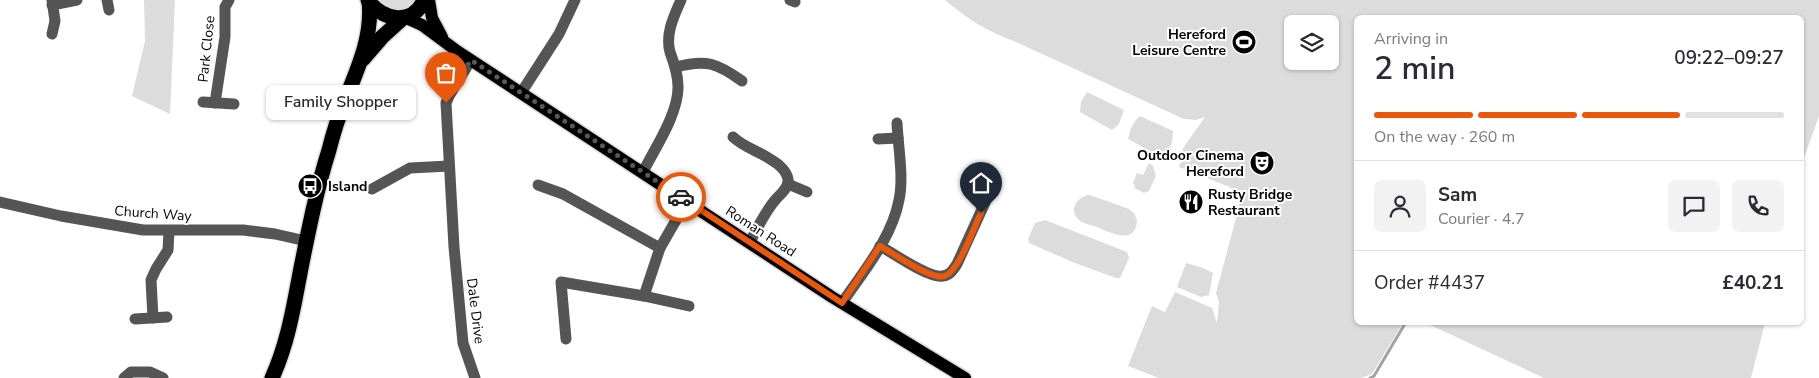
<!DOCTYPE html>
<html lang="en">
<head>
<meta charset="utf-8">
<style>
  body { margin:0; font-family:"Nunito Sans",sans-serif; background:#f2f2f3; color:#2b2b33; height:100vh; display:flex; flex-direction:column; font-size:19px; white-space:nowrap }
  * { box-sizing:border-box; margin:0 }
  p { font-size:16px; color:#7c7c81 }
  .icon { flex:none; width:28px; height:28px; fill:none; stroke:currentColor; stroke-width:2; stroke-linecap:round; stroke-linejoin:round }
  .map { position:relative; flex:1; overflow:hidden }
  .details { position:absolute; left:1354px; top:15px; width:450px; height:310px; display:flex; flex-direction:column; background:#fff; border-radius:8px; box-shadow:0 1px 4px #0004 }
  .details>* { flex:none }
  .buttons { position:absolute; left:1284px; top:15px; display:grid; gap:10px }
  .buttons a { display:grid; place-items:center; width:55px; height:55px; border-radius:8px; background:#fff; box-shadow:0 1px 4px #0004; font-size:25px }
  .pin { position:absolute; display:grid; place-items:center; width:42px; height:42px; color:#fff; margin:-51px -21px; border-radius:50% 50% 50% 0; rotate:-45deg; box-shadow:0 0 5px #0007 }
  .pin .icon { rotate:45deg }
  .courier { position:absolute; display:grid; place-items:center; width:50px; height:50px; margin:-25px; border:4px solid #ea580c; border-radius:50%; background:#fff; color:#222; box-shadow:0 1px 6px #0007 }
  .bubble { position:absolute; height:35px; border-radius:8px; background:#fff; box-shadow:0 1px 4px #0004; font-size:16px; font-weight:600; line-height:35px; text-align:center }
  .head em { font-style:normal; font-weight:600 }
  .head div { display:flex; flex-direction:column-reverse }
  .head { display:flex; align-items:center; justify-content:space-between; height:85px; padding:0 20px }
  h1 { font-size:32px; font-weight:600; line-height:38px }
  .bar { display:grid; grid-template-columns:repeat(4,1fr); gap:8px 5px; align-content:center; height:60px; padding:0 20px }
  .bar i { height:6px; border-radius:4px; background:#e1e1e2 }
  .bar .selected { background:#ea580c }
  .bar p { grid-column:span 4 }
  .line { display:flex; align-items:center; gap:12px; padding:0 20px; border-top:1px solid #e1e1e2 }
  .line div { flex:1 }
  .round { display:grid; place-items:center; flex:none; width:52px; height:52px; border-radius:8px; background:#f2f2f3 }
  .map>svg:first-child { display:block }
  .green { fill:#dcdcdc; fill-rule:evenodd }
  .lines { fill:none; stroke-linecap:round; stroke-linejoin:round }
  .stream { stroke:#a3a3a3; stroke-width:3 }
  .major-casing { stroke:#dbdbdb; stroke-width:15 }
  .highway-casing { stroke:#dbdbdb; stroke-width:18 }
  .minor { stroke:#555; stroke-width:11 }
  .major { stroke:#000; stroke-width:12 }
  .highway { stroke:#000; stroke-width:15 }
  .done { stroke:#595959; stroke-width:5; stroke-dasharray:0 9 }
  .route { stroke:#ea580c; stroke-width:6 }
  .labels { text-anchor:middle; stroke-width:4; stroke-linejoin:round; paint-order:stroke }
  .poi-label { font-size:14px; font-weight:bold; fill:#000; stroke:#fff; text-anchor:end }
  .street-label { font-size:14px; fill:#000; stroke:#fff }
</style>
</head>
<body>
<div class="map">
<svg width="1819" height="378" viewBox="0 0 1819 378">
  <rect width="100%" height="100%" fill="#fff"/>
  <g class="green">
    <polygon points="144,0 175,0 170,114 132,96 145,41"/>
    <path d="M377,0H415C404,14 388,12 377,0Z"/>
    <path d="M945,0H1819V116L1801,166V18H1356V322L1403,323L1372,374L1361,378H1159L1128,366L1152,306L1165,312L1175,292L1212,308L1217,323L1219,302L1216,293L1239,207L1237,195L1230,187L1179,167L1183,155V148L1205,117L1196,120L1184,119L1014,41C985,30 969,20 945,0ZM1292,24H1330V61H1292Z"/>
    <polygon points="1087,92 1124,110 1119,124 1112,130 1080,112 1081,102"/>
    <path d="M1140,116L1173,131L1172,143L1163,158L1128,139C1130,129 1133,122 1140,116Z"/>
    <polygon points="1149,163 1153,166 1156,176 1149,191 1144,193 1134,188 1135,185 1133,183 1137,173 1143,175"/>
    <path d="M1090,195L1129,209L1134,213L1137,220C1136,246 1111,233 1097,227C1092,225 1084,224 1079,220C1068,210 1077,196 1090,195Z"/>
    <polygon points="1045,220 1127,252 1129,258 1120,278 1116,278 1075,263 1029,243 1028,239 1035,223"/>
    <polygon points="1186,263 1203,268 1213,273 1209,295 1201,297 1177,287"/>
    <polygon points="1426,323 1765,322 1765,323 1751,378 1544,378"/>
  </g>
  <g class="lines">
    <polyline class="stream" points="1370,378 1374,376 1406,322"/>
    <defs>
      <g id="major">
        <polyline points="429,0 432,18 442,37"/>
        <polyline points="404,17 422,25 457,51 832,297 965,378"/>
      </g>
      <g id="highway">
        <path d="M368,0C382,21 413,26 424,0"/>
        <polyline points="363,59 382,37 403,18"/>
        <path d="M272,378C288,343 294,305 301,268C309,228 317,188 329,150C333,134 338,118 344,103C357,70 373,37 369,1"/>
      </g>
    </defs>
    <use href="#major" class="major-casing"/>
    <use href="#highway" class="highway-casing"/>
    <g class="minor">
      <polyline points="107,0 109,10"/>
      <polyline points="790,0 795,2"/>
      <polyline points="52,5 77,0"/>
      <polyline points="52,34 55,21 52,0"/>
      <polyline points="471,60 449,96 446,103 454,247 463,343 475,378"/>
      <path d="M676,67C706,59 717,63 742,81"/>
      <polyline points="521,93 559,34 575,0"/>
      <polyline points="203,102 234,104"/>
      <polyline points="215,103 225,37 225,7 229,0"/>
      <path d="M733,137C745,148 757,150 770,159C777,163 786,169 788,179C789,187 782,193 777,198C765,211 758,227 750,242"/>
      <polyline points="878,139 898,138"/>
      <path d="M643,172C655,148 679,113 678,86C678,74 674,63 670,52C665,34 674,16 681,0"/>
      <polyline points="788,184 807,192"/>
      <polyline points="538,185 563,194 660,248"/>
      <polyline points="372,189 410,168 449,166"/>
      <polyline points="0,202 61,216 143,230 243,230 275,234 306,241"/>
      <path d="M880,246C893,253 929,279 943,276C950,275 953,270 957,264L988,196L990,186"/>
      <polyline points="644,296 689,306"/>
      <path d="M842,303C863,272 892,238 899,200C904,178 898,146 897,123"/>
      <polyline points="153,318 151,280 156,269 168,250 169,231"/>
      <polyline points="135,319 167,317"/>
      <polyline points="566,339 561,282 644,296 660,248 687,201"/>
      <polyline points="124,378 131,372 150,372 163,378"/>
    </g>
    <use href="#major" class="major"/>
    <use href="#highway" class="highway"/>
  </g>
  <g class="lines">
    <polyline class="done" points="446,103 448,96 471,60 681,197"/>
    <path class="route" d="M681,197L842,303L880,246C893,253 932,281 945,276C959,271 974,227 981,213"/>
  </g>
  <defs>
    <symbol id="stadium-disc" viewBox="-11 -11 22 22"><circle r="9.5" fill="#000" stroke="#fff"/><path d="M0-5a6.5 5 0 1 0 0 10a6.5 5 0 1 0 0-10ZM-3.5-1.8h7v3.6h-7Z" fill="#fff"/></symbol>
    <symbol id="theatre-disc" viewBox="-11 -11 22 22"><circle r="9.5" fill="#000" stroke="#fff"/><path d="M-5-5.5Q0-4 5-5.5V0Q5 5 0 6Q-5 5-5 0ZM-3.3-2.5H-1v1.5H-3.3ZM1-2.5H3.3v1.5H1ZM-2.8 1Q0 5.5 2.8 1Z" fill="#fff"/></symbol>
    <symbol id="bus-disc" viewBox="-11 -11 22 22"><circle r="9.5" fill="#000" stroke="#fff"/><path d="M-5-6H5V4H4V6H2V4H-2V6H-4V4H-5ZM-3.5-4V0h7V-4ZM-3.5 1.2v1.5H-2V1.2ZM2 1.2v1.5H3.5V1.2Z" fill="#fff"/></symbol>
    <symbol id="restaurant-disc" viewBox="-11 -11 22 22"><circle r="9.5" fill="#000" stroke="#fff"/><path d="M-5-6h1v4h1v-4h1v4h1v-4h1v5L-1.5 .5V6h-2V.5L-5-1ZM5-6V6H3V1.5H1.5Q1.5-4 5-6Z" fill="#fff"/></symbol>
  </defs>
  <g fill-rule="evenodd">
    <use href="#stadium-disc" x="1230" y="28" width="28" height="28"/>
    <use href="#theatre-disc" x="1248" y="149" width="28" height="28"/>
    <use href="#bus-disc" x="296" y="172" width="28" height="28"/>
    <use href="#restaurant-disc" x="1177" y="188" width="28" height="28"/>
  </g>
  <g class="labels">
    <g class="poi-label">
      <text x="1226" y="39">Hereford<tspan x="1226" dy="16">Leisure Centre</tspan></text>
      <text x="1244" y="160">Outdoor Cinema<tspan x="1244" dy="16">Hereford</tspan></text>
      <text x="328" y="191" text-anchor="start">Island</text>
      <text x="1208" y="199" text-anchor="start">Rusty Bridge<tspan x="1208" dy="16">Restaurant</tspan></text>
    </g>
    <g class="street-label">
      <text transform="translate(206 49) rotate(-84)" y="5">Park Close</text>
      <text transform="translate(153 213) rotate(4)" y="5">Church Way</text>
      <text transform="translate(761 231) rotate(33)" y="5">Roman Road</text>
      <text transform="translate(476 311) rotate(83)" y="5">Dale Drive</text>
    </g>
  </g>
</svg>
<div class="buttons">
<a><svg class="icon" aria-label="layers" viewBox="0 0 24 24"><path d="M12 4l9 5-9 5-9-5zM3 14l9 5 9-5"/></svg></a>
</div>
<div class="pin" style="left:446px;top:103px;background:#ea580c"><svg class="icon" aria-label="bag" viewBox="0 0 24 24"><path d="M5 8h14l-1 12H6zM9 8a3 3 0 0 1 6 0"/></svg></div>
<div class="pin" style="left:981px;top:213px;background:#1f2937"><svg class="icon" aria-label="home" viewBox="0 0 24 24"><path d="M3 11l9-7 9 7M6 9v11h12V9"/></svg></div>
<div class="courier" style="left:681px;top:197px"><svg class="icon" aria-label="car" viewBox="0 0 24 24"><path d="M5 17H2v-5l4-1 3-4h7l3 4 3 1v5h-3M9 17h6M6 11h13"/><circle cx="7" cy="17" r="2"/><circle cx="17" cy="17" r="2"/></svg></div>
<div class="bubble" style="left:266px;top:85px;width:150px">Family Shopper</div>
<section class="details">
<div class="head"><div><h1>2 min</h1><p>Arriving in</p></div><em>09:22–09:27</em></div>
<div class="bar"><i class="selected"></i><i class="selected"></i><i class="selected"></i><i></i><p>On the way · 260 m</p></div>
<div class="line" style="height:90px"><a class="round"><svg class="icon" aria-label="person" viewBox="0 0 24 24"><circle cx="12" cy="8" r="4"/><path d="M4 21q1-7 8-7t8 7"/></svg></a><div><b>Sam</b><p>Courier · 4.7</p></div><a class="round"><svg class="icon" aria-label="chat" viewBox="0 0 24 24"><path d="M4 5h16v11H9l-5 4z"/></svg></a><a class="round"><svg class="icon" aria-label="phone" viewBox="0 0 24 24"><path d="M5 4h4l2 5-3 2q2 4 5 5l2-3 5 2v4C11 20 4 13 5 4z"/></svg></a></div>
<div class="line" style="height:65px"><div>Order #4437</div><b>£40.21</b></div>
</section>
</div>
</body>
</html>
